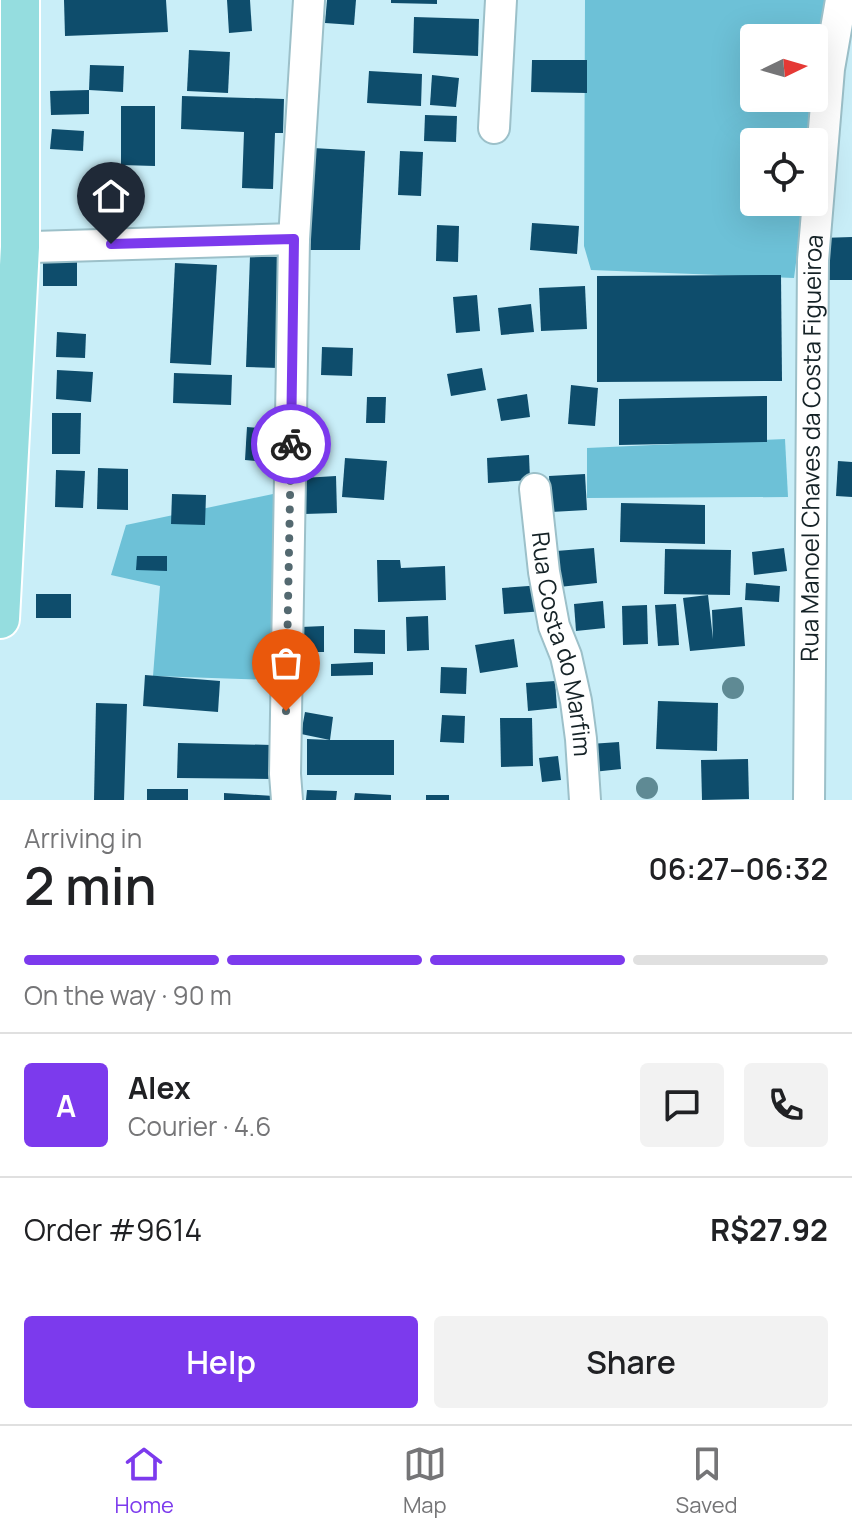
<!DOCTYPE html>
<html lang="en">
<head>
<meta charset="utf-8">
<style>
  body { margin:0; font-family:Manrope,sans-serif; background:#f2f2f2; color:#202124; height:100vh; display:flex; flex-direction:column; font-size:30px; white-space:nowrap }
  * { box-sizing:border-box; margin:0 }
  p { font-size:26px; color:#757577 }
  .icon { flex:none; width:44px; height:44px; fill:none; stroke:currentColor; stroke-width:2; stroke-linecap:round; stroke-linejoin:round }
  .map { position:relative; height:800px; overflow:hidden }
  .drawer { display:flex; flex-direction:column; background:#fff; flex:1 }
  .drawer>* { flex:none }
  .needle { width:52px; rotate:85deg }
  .buttons { position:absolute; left:740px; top:24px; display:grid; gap:16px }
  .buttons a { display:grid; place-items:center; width:88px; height:88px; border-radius:8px; background:#fff; box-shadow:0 8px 32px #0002; font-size:40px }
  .pin { position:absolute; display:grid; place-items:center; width:68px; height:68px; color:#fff; margin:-82px -34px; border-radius:50% 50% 50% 0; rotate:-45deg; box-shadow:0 0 8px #0007 }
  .pin .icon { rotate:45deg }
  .courier { position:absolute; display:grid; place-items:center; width:80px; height:80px; margin:-40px; border:6px solid #7c3aed; border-radius:50%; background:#fff; color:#222; box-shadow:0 2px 10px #0007 }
  .overview em { font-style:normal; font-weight:600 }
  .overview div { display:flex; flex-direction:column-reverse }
  .overview { display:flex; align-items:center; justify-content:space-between; height:136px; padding:0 24px }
  h1 { font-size:52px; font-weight:600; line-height:60px }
  .bar { display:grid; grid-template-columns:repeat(4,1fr); gap:12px 8px; align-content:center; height:96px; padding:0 24px }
  .bar i { height:10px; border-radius:6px; background:#e0e0e0 }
  .bar .on { background:#7c3aed }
  .bar p { grid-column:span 4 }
  .line { display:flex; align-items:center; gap:20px; padding:0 24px; border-top:2px solid #e0e0e0 }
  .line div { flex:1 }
  .round { display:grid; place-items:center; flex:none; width:84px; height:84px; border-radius:8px; background:#f2f2f2 }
  .cta { display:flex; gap:16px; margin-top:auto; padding:16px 24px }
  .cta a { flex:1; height:92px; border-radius:8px; background:#7c3aed; color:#fff; font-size:32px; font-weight:600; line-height:92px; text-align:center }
  .cta a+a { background:#f2f2f2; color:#202124 }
  .tabs { display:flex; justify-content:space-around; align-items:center; height:112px; border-top:2px solid #e0e0e0; background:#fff; font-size:22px; color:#757577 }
  .tabs a { display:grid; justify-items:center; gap:4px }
  .tabs .on { color:#7c3aed }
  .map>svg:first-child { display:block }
  .green { fill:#6dc1d7; fill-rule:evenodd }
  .building { fill:#0e4d6c }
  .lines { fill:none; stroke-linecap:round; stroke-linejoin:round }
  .minor-casing { stroke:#9cc0c9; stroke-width:34 }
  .major-casing { stroke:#fff; stroke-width:42 }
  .minor { stroke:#fff; stroke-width:30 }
  .major { stroke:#95dddf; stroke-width:38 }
  .tree { fill:#5f8a94 }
  .done { stroke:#546970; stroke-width:8; stroke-dasharray:0 14.4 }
  .route { stroke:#7c3aed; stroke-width:10 }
  .labels { text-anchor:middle; stroke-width:8; stroke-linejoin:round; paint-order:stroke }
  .street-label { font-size:24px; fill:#152226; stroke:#e2f8fe }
</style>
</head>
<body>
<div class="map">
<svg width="852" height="800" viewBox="0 0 852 800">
  <rect width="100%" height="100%" fill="#c9eef8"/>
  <g class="green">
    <path d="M585,0H828L811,142H754V202H804L794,278L591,270L584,246ZM754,38H814V98H754Z"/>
    <polygon points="785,439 788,497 587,498 587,448"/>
    <polygon points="273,494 273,680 153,676 160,586 111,575 126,525"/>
  </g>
  <g class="building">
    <polygon points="64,0 166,0 168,32 65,36"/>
    <polygon points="227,0 250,0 252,31 229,33"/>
    <polygon points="327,0 356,0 354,25 325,23"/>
    <polygon points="391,0 437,0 437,4 391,3"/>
    <polygon points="414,17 479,19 478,56 413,53"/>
    <polygon points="189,50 230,52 228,93 187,91"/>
    <polygon points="532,60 587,60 587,93 531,92"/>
    <polygon points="90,65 124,66 123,92 89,90"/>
    <polygon points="369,71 422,74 421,106 367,103"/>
    <polygon points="432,75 459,78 456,107 430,105"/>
    <polygon points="89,90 89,114 51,115 50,91"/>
    <polygon points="182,96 284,99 283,133 275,133 273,189 242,188 244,132 181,129"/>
    <polygon points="121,106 155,106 155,166 121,165"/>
    <polygon points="425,115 457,116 456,142 424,141"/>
    <polygon points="52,129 84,131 83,151 50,149"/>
    <polygon points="313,148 365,151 360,250 308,250"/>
    <polygon points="400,151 423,152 421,196 398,195"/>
    <polygon points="532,223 579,226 577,254 530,250"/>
    <polygon points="437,225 459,226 458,262 436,261"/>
    <polygon points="852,237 852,280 822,280 821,238"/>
    <polygon points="250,256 282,257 278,368 246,367"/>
    <polygon points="43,258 77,259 77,286 43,286"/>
    <polygon points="175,263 217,265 211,365 170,363"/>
    <polygon points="781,275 782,381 597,382 597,276"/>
    <polygon points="585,286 587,329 541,331 539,288"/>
    <polygon points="477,295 480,331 456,333 453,297"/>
    <polygon points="531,304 534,332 501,335 498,308"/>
    <polygon points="57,332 86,334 85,358 56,357"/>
    <polygon points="322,347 353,348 352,376 321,375"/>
    <polygon points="482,368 486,390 451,396 447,374"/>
    <polygon points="57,370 93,372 91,402 56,399"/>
    <polygon points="174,373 232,375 231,405 173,403"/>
    <polygon points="571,385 598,388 595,426 568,424"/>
    <polygon points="527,394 530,417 501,421 497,399"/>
    <polygon points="767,396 767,442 619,445 619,399"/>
    <polygon points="367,397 386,397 385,423 366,423"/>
    <polygon points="52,413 81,413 80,454 52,454"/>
    <polygon points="247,427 282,430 280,463 245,460"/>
    <polygon points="529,455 530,480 488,483 487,458"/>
    <polygon points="345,458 387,461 384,500 342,497"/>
    <polygon points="838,461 852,462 852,497 836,496"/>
    <polygon points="98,468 128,469 128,510 97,509"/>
    <polygon points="56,470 85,471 83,508 55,507"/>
    <polygon points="585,474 587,510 551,512 549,476"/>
    <polygon points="336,476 337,513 304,514 303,478"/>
    <polygon points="172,494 206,495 205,525 171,524"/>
    <polygon points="621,503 705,505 705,544 620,542"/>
    <polygon points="594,548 597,583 559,587 556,551"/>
    <polygon points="784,548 787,571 754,575 752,552"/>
    <polygon points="665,549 731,550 730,595 664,594"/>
    <polygon points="137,556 167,556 167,571 136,570"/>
    <polygon points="377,560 400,560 401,568 445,566 446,600 378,602"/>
    <polygon points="746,583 780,586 779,602 745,600"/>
    <polygon points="542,585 544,611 504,614 502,588"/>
    <rect x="36" y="594" width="35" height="24"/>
    <polygon points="708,595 713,639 712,610 742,607 745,646 690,651 683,598"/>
    <polygon points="603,601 605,628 576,631 574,604"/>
    <polygon points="676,604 679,645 658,646 655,605"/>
    <polygon points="647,605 648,644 623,645 622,606"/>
    <polygon points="428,616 429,650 407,651 406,617"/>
    <polygon points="324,626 324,652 301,652 301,627"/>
    <polygon points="354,629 385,630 385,654 354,653"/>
    <polygon points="514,639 518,667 480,673 475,645"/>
    <polygon points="373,662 373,675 331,676 331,664"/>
    <polygon points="441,667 467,668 466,694 440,693"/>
    <polygon points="145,675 220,681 218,712 143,706"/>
    <polygon points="555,681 557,708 528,711 526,683"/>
    <polygon points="658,701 718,703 717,751 656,749"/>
    <polygon points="96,703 127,704 124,800 94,800"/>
    <polygon points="305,712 333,717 330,740 394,740 394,775 307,775 307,739 330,740 301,734"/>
    <polygon points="442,715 465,716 464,743 440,742"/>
    <polygon points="500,718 532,718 533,766 501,767"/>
    <polygon points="619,742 621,769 593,772 590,744"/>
    <polygon points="178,743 272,745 272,779 177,778"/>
    <polygon points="558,756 561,780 542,782 539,758"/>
    <polygon points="748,759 749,799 702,800 701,760"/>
    <rect x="147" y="789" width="41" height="11"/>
    <polygon points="307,790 337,791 336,800 306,800"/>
    <polygon points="224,793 274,796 274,800 224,800"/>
    <polygon points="355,793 391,795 391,800 354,800"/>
    <rect x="426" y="795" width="23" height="5"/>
  </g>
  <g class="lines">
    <defs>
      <g id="minor">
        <polyline points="494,128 501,0"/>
        <polyline points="0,248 294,239"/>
        <path id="s1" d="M535,489L544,572L554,626L566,656L576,701L581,739L585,800"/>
        <polyline points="287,800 285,774 294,239 309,0"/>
        <path id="s2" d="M809,800L813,260L829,69L841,0"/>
      </g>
      <polyline id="major" points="0,619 20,247 20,0"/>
    </defs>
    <use href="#minor" class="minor-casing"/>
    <use href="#major" class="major-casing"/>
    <use href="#minor" class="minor"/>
    <use href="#major" class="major"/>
  </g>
  <g class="tree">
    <circle cx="733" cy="688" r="11"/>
    <circle cx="647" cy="788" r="11"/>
  </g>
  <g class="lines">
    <polyline class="done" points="286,711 291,444"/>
    <polyline class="route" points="111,244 294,239 291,444"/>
  </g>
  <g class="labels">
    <g class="street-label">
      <text dy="8" stroke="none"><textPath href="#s2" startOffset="352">Rua Manoel Chaves da Costa Figueiroa</textPath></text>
      <text dy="8" stroke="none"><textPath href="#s1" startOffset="158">Rua Costa do Marfim</textPath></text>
    </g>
  </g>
</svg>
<div class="buttons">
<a><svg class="needle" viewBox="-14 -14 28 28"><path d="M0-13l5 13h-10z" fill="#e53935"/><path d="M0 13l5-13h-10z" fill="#757577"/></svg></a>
<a><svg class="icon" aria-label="locate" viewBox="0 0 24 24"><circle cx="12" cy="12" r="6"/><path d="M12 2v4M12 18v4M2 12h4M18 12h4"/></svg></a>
</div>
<div class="pin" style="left:286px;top:711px;background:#ea580c"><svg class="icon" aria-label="bag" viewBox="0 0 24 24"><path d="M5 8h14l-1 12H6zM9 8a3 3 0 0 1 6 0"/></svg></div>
<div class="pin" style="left:111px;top:244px;background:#1f2937"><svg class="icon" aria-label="home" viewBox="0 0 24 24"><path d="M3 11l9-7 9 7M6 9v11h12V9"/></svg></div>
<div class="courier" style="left:291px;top:444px"><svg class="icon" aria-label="bike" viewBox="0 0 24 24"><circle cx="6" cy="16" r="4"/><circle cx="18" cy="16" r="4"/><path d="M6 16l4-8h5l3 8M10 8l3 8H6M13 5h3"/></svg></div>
</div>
<section class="drawer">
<div class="overview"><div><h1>2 min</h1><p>Arriving in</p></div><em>06:27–06:32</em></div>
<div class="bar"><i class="on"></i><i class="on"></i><i class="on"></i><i></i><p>On the way · 90 m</p></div>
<div class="line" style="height:144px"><b class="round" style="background:#7c3aed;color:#fff">A</b><div><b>Alex</b><p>Courier · 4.6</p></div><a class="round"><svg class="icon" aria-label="chat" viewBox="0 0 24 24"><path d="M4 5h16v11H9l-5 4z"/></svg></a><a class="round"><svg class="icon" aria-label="phone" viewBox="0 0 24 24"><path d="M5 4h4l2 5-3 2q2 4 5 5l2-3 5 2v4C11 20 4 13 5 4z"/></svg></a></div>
<div class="line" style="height:104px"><div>Order #9614</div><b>R$27.92</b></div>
<div class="cta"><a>Help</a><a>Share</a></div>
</section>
<nav class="tabs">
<a class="on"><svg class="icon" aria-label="home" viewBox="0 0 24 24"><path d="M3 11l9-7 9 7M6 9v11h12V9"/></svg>Home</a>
<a><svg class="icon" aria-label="map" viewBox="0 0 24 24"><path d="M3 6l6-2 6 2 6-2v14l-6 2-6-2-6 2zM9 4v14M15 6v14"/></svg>Map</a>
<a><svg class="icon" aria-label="saved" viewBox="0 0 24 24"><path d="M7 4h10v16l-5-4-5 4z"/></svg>Saved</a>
</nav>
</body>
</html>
